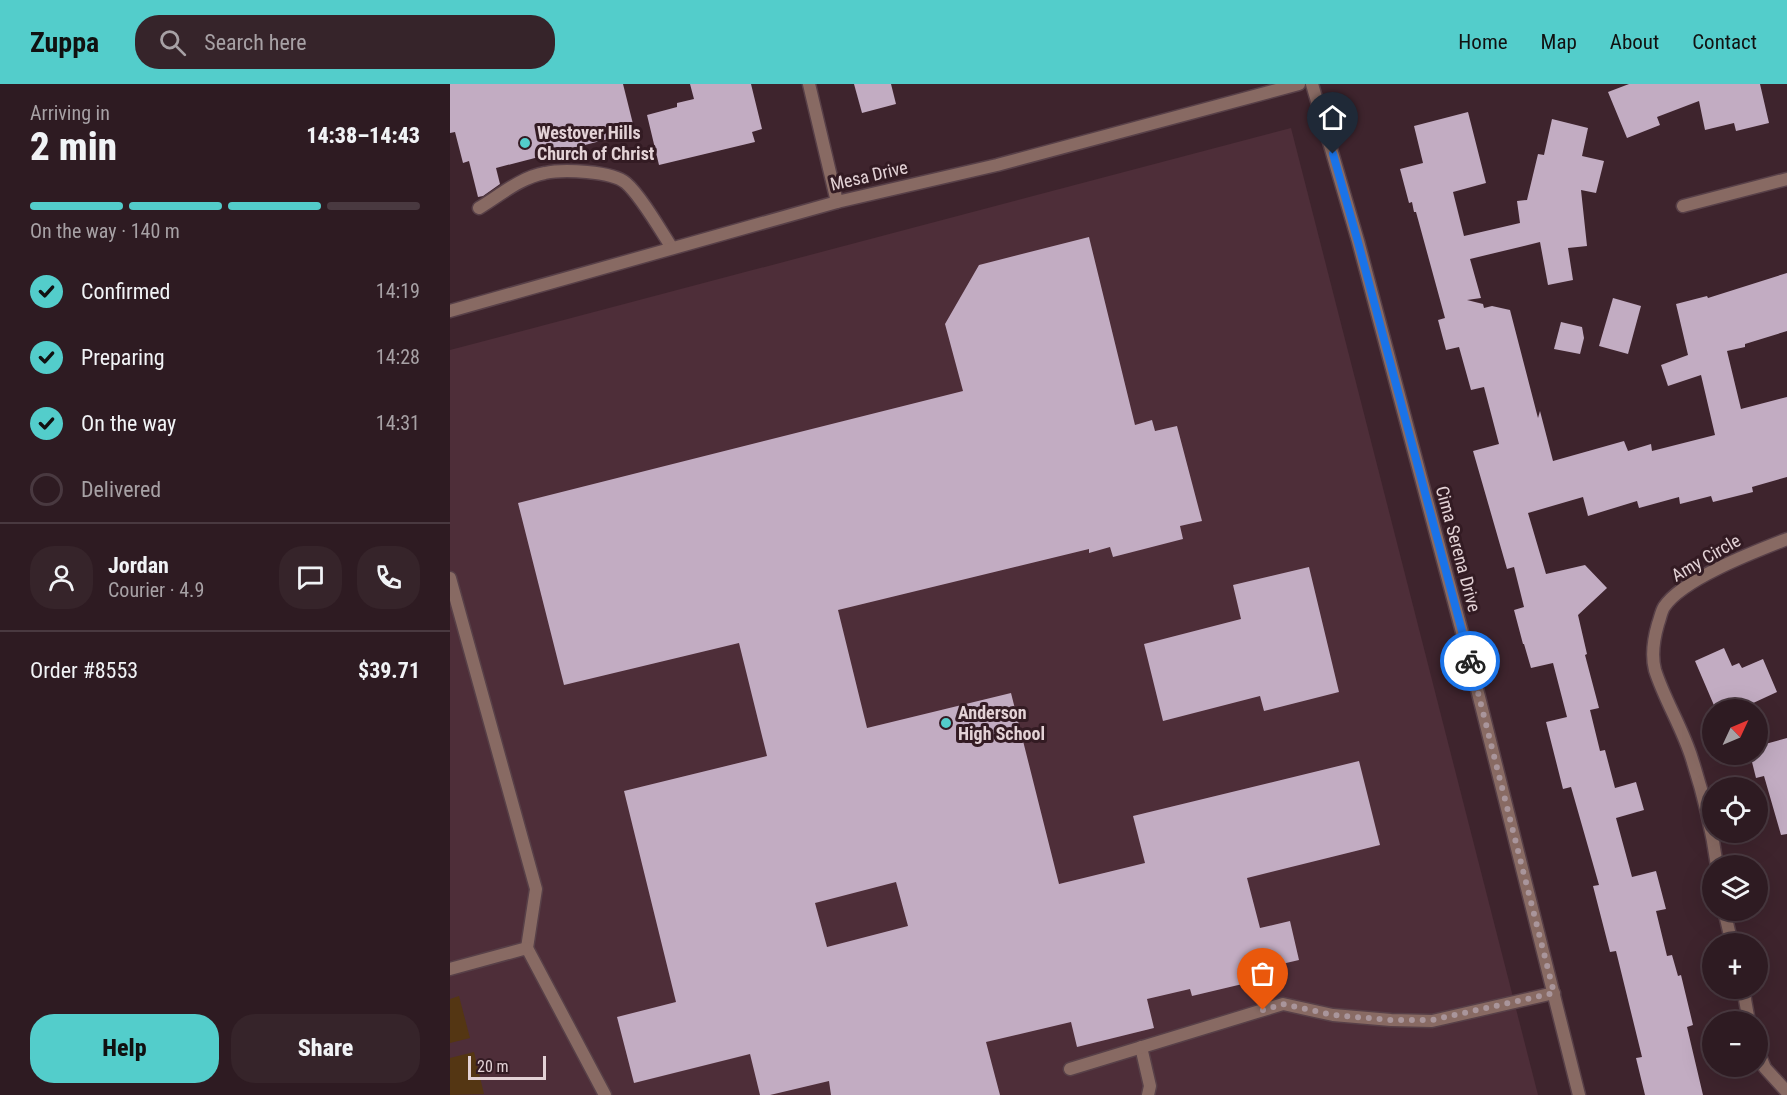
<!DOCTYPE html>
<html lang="en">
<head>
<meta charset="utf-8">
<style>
  body { margin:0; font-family:"Roboto Condensed",sans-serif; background:#36242a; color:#f1f3f6; height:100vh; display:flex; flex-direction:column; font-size:22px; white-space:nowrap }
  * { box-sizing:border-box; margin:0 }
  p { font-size:20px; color:#a7a1a5 }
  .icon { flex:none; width:33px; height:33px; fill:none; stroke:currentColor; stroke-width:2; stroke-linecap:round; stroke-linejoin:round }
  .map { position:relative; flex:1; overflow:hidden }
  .details { display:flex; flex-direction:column; background:#2e1b22; width:450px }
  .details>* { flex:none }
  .needle { width:39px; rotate:46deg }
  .fabs { position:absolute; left:1252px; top:615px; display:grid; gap:12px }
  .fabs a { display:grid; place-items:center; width:66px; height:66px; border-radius:50%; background:#2e1b22; box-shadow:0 6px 24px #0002,0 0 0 2px #493940; font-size:30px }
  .scale { position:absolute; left:18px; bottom:15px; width:78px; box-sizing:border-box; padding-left:6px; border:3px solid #e3d2d6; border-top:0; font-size:16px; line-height:21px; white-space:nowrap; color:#e3d2d6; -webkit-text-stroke:4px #331b23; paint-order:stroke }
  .pin { position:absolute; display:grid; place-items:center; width:51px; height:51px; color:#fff; margin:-62px -26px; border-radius:50% 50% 50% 0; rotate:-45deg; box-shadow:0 0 6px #0007 }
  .pin .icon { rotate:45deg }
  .courier { position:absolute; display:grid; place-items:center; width:60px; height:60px; margin:-30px; border:4px solid #1a73e8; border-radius:50%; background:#fff; color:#222; box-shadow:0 2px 8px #0007 }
  .head em { font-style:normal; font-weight:800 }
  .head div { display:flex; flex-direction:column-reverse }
  .head { display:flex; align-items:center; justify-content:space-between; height:102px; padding:0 30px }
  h1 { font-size:39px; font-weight:800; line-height:45px }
  .bar { display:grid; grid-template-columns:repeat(4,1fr); gap:9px 6px; align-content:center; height:72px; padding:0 30px }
  .bar i { height:8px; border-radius:4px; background:#493940 }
  .bar .active { background:#53cdcb }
  .bar p { grid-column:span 4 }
  .line { display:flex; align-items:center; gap:15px; padding:0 30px; border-top:2px solid #493940 }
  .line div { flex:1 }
  .round { display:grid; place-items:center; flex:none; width:63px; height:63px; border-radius:24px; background:#36242a }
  ol { padding:0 30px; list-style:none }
  li { display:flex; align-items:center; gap:18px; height:66px }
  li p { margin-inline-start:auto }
  li .icon { padding:6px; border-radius:50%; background:#53cdcb; color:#111; stroke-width:4 }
  li:last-child { color:#a7a1a5 }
  li i { width:33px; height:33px; border:3px solid #493940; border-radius:50% }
  .action { display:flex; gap:12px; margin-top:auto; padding:12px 30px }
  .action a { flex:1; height:69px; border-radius:24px; background:#53cdcb; color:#111; font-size:24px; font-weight:800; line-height:69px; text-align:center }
  .action a+a { background:#36242a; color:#f1f3f6 }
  header { display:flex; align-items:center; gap:36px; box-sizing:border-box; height:84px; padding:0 30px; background:#53cdcb; color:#111 }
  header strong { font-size:28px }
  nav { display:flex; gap:33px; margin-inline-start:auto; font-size:21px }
  .search { width:420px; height:54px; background:#36242a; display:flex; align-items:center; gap:15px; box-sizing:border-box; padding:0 21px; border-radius:24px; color:#a7a1a5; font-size:22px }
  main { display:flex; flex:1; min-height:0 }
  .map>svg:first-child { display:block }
  .built { fill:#4e2e39 }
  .green { fill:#543613 }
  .building { fill:#c2acc2; fill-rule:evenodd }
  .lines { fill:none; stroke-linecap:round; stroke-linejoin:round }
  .service-casing { stroke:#584048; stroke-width:15 }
  .minor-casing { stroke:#584048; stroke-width:15 }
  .tertiary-casing { stroke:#584048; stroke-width:15 }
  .service { stroke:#886a63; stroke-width:12 }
  .minor { stroke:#886a63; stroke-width:12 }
  .tertiary { stroke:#886a63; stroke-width:12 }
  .done { stroke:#a9959b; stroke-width:6; stroke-dasharray:0 10.8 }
  .route { stroke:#1a73e8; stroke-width:8 }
  .poi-dot { fill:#53cdcb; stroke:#331b23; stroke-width:2 }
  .labels { text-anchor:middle; stroke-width:6; stroke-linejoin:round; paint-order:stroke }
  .poi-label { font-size:18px; font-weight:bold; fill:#e3d2d6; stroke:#331b23; text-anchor:start }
  .street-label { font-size:18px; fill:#e3d2d6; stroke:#331b23 }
</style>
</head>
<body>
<header>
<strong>Zuppa</strong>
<div class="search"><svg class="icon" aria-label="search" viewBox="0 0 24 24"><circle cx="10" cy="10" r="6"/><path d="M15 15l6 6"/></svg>Search here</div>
<nav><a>Home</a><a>Map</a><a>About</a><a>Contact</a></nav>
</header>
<main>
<section class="details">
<div class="head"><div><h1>2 min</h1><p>Arriving in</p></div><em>14:38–14:43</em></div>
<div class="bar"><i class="active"></i><i class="active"></i><i class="active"></i><i></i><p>On the way · 140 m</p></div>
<ol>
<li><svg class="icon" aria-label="check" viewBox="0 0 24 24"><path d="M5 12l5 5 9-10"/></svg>Confirmed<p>14:19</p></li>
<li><svg class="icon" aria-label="check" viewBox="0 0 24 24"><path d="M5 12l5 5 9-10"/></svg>Preparing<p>14:28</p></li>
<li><svg class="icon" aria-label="check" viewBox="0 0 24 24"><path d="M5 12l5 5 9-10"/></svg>On the way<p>14:31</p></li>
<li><i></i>Delivered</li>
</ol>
<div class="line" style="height:108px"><a class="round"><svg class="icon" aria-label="person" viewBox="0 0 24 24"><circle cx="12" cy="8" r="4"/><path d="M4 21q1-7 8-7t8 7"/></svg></a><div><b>Jordan</b><p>Courier · 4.9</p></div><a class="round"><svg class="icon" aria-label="chat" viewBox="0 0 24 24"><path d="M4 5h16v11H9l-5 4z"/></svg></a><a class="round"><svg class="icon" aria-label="phone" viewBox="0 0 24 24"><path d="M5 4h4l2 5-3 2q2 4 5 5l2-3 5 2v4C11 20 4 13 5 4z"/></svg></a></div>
<div class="line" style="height:78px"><div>Order #8553</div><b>$39.71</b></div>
<div class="action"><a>Help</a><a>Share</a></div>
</section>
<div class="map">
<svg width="1337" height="1011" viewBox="0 0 1337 1011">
  <rect width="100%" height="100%" fill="#3e242d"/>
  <polygon class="built" points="841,44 1088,1011 0,1011 0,266"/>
  <g class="green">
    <polygon points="9,912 20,954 0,959 0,915"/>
    <polygon points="24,968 34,1010 0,1011 0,974"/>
  </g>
  <g class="building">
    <polygon points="0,0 173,0 185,48 46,84 50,100 33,112 28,113 19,77 13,79 5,48 0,49"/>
    <polygon points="240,0 301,0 312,45 302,48 305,58 209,81 197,31 227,23 227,19 244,15"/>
    <polygon points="404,0 441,0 446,20 412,29"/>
    <polygon points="1179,0 1310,0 1319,39 1286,47 1284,39 1255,46 1249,17 1207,33 1210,41 1177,54 1158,8"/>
    <polygon points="1018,28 1036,99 1003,108 1014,152 1070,139 1067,117 1077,116 1088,70 1094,71 1102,35 1138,44 1132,72 1154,77 1146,109 1131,106 1137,162 1118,164 1123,196 1098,201 1090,158 1020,175 1031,214 1017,216 1033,220 1034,224 1042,222 1060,226 1088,334 1090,327 1103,377 1174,357 1178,367 1201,360 1202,367 1265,351 1251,291 1218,302 1211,281 1238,271 1226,220 1257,212 1258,214 1337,189 1337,247 1295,260 1295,263 1277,267 1291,325 1337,313 1337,393 1302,403 1303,408 1263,418 1261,412 1230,420 1229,413 1189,424 1187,417 1138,432 1133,413 1078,429 1096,490 1135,481 1157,504 1128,531 1137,570 1135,571 1149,624 1140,626 1150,667 1155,666 1165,704 1186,698 1194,726 1166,734 1182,793 1206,787 1216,825 1206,827 1217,872 1222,871 1228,892 1231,891 1243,941 1237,943 1253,1011 1195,1011 1186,974 1192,973 1166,867 1160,868 1143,802 1149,801 1121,703 1113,705 1096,638 1117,633 1103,579 1081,584 1074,560 1073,560 1064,526 1074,523 1064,483 1057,485 1023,367 1049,360 1034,303 1021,306 1009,263 996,266 988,236 995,234 966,128 964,128 962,118 959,119 950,85 973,79 964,42"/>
    <path d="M639,153L685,341L702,336L705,347L727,342L752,437L730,442L733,455L663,473L660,463L639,469V465L388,526L417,644L561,609L609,800L695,779L683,732L909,677L930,761L797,794L810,844L840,837L849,876L819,883L822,893L742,912L740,905L697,915L704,944L627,963L621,938L536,958L550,1011H381L379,997L320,1011H310L300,970L184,999L167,933L226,918L174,707L317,672L289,559L114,601L68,419L513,307L495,240L529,181ZM446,798L458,842L377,863L365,819Z"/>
    <polygon points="1163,214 1191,222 1178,270 1149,262"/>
    <polygon points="1111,238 1132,243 1134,254 1130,270 1104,265"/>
    <polygon points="859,483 889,608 814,627 810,612 713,637 694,560 791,535 783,501"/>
    <polygon points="1274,564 1282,582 1289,579 1292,584 1313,575 1327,608 1288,626 1266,626 1245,577"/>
    <polygon points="1337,654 1337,750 1331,751 1314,692 1306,694 1300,670 1308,670 1308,662"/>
  </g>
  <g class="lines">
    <defs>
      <g id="service">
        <path d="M29,124C49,112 71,93 95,89C113,85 162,87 176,99C191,112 211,147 222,164"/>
        <polyline points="0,494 86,805 77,864"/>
        <polyline points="0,885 77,864 155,1011"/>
        <polyline points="691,963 700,1002 698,1011"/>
        <polyline points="620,985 833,920 883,931 941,936 982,937 1104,909"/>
      </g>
      <g id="minor">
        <polyline points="359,0 387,118"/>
        <polyline points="862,0 908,157 1025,597 1129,1011"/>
        <polyline points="1233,122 1337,95"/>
        <path d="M1267,782C1262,746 1253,709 1242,675C1233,645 1214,615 1205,586C1201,571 1204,554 1208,540C1210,535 1211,528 1214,523C1232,495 1306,467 1337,455"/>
        <polyline points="1274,826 1282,860"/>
        <polyline points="1293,904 1299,938"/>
        <polyline points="1308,967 1315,984 1337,1008"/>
      </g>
      <polyline id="tertiary" points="0,227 387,118 547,81 849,0"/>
    </defs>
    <use href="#service" class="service-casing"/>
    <use href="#minor" class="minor-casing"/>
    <use href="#tertiary" class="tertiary-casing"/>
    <use href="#service" class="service"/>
    <use href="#minor" class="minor"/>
    <use href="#tertiary" class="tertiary"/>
  </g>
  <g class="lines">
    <polyline class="done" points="813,926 833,920 883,931 941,936 982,936 1104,909 1020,577"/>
    <polyline class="route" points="883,70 908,158 1020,577"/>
  </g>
  <g class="poi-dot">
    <circle cx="75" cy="59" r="6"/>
    <circle cx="496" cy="639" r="6"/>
  </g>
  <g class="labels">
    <g class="poi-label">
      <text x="87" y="55">Westover Hills<tspan x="87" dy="21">Church of Christ</tspan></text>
      <text x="508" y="635">Anderson<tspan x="508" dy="21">High School</tspan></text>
    </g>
    <g class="street-label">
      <text transform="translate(419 92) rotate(-13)" y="6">Mesa Drive</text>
      <text transform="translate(1008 465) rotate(75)" y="6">Cima Serena Drive</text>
      <text transform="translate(1256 474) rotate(-30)" y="6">Amy Circle</text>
    </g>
  </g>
</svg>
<div class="fabs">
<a><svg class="needle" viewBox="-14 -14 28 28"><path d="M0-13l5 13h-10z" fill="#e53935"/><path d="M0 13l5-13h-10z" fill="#a7a1a5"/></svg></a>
<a><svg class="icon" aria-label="locate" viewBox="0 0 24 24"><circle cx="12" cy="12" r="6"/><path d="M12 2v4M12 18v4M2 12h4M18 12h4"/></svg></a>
<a><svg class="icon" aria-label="layers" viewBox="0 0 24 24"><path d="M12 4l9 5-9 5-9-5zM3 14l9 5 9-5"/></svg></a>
<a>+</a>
<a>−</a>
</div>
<div class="scale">20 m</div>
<div class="pin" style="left:813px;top:926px;background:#ea580c"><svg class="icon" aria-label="bag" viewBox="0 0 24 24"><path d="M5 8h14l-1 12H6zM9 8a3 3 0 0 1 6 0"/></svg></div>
<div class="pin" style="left:883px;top:70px;background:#1f2937"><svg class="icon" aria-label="home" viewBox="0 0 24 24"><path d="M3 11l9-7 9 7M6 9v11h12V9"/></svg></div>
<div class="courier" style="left:1020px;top:577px"><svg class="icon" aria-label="bike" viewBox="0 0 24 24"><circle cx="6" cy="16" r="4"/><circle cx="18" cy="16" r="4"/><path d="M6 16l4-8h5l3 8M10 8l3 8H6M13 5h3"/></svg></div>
</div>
</main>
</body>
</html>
